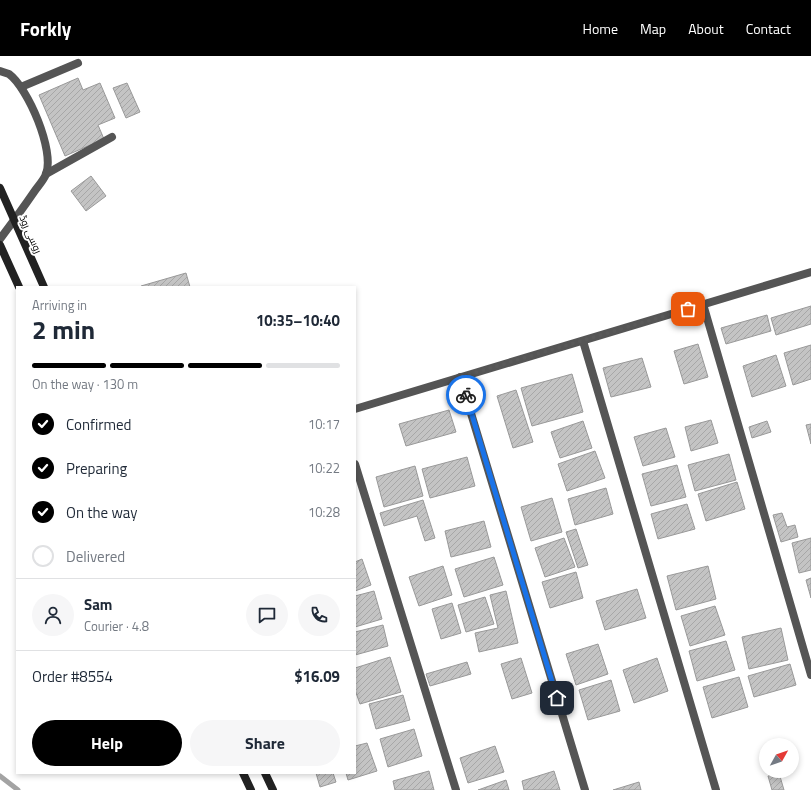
<!DOCTYPE html>
<html lang="en">
<head>
<meta charset="utf-8">
<style>
  body { margin:0; font-family:"Titillium Web",Cairo,sans-serif; background:#f6f6f7; color:#1f2937; height:100vh; display:flex; flex-direction:column; font-size:15px; white-space:nowrap }
  * { box-sizing:border-box; margin:0 }
  p { font-size:13px; color:#747a83 }
  .icon { flex:none; width:22px; height:22px; fill:none; stroke:currentColor; stroke-width:2; stroke-linecap:round; stroke-linejoin:round }
  .map { position:relative; flex:1; overflow:hidden }
  .drawer { position:absolute; left:16px; top:230px; width:340px; height:488px; display:flex; flex-direction:column; background:#fff; border-radius:0px; box-shadow:0 2px 6px #0003 }
  .drawer>* { flex:none }
  .needle { width:26px; rotate:50deg }
  .buttons { position:absolute; left:759px; top:682px; display:grid; gap:8px }
  .buttons a { display:grid; place-items:center; width:40px; height:40px; border-radius:50%; background:#fff; box-shadow:0 2px 6px #0003; font-size:20px }
  .pin { position:absolute; display:grid; place-items:center; width:34px; height:34px; color:#fff; margin:-17px; border-radius:8px; box-shadow:0 2px 6px #0006 }
  .courier { position:absolute; display:grid; place-items:center; width:40px; height:40px; margin:-20px; border:3px solid #1a73e8; border-radius:50%; background:#fff; color:#222; box-shadow:0 1px 5px #0007 }
  .headline em { font-style:normal; font-weight:700 }
  .headline div { display:flex; flex-direction:column-reverse }
  .headline { display:flex; align-items:center; justify-content:space-between; height:68px; padding:0 16px }
  h1 { font-size:26px; font-weight:700; line-height:30px }
  .bar { display:grid; grid-template-columns:repeat(4,1fr); gap:6px 4px; align-content:center; height:48px; padding:0 16px }
  .bar i { height:5px; border-radius:3px; background:#e0e1e3 }
  .bar .active { background:#000 }
  .bar p { grid-column:span 4 }
  .line { display:flex; align-items:center; gap:10px; padding:0 16px; border-top:1px solid #e0e1e3 }
  .line div { flex:1 }
  .round { display:grid; place-items:center; flex:none; width:42px; height:42px; border-radius:21px; background:#f6f6f7 }
  ol { padding:0 16px; list-style:none }
  li { display:flex; align-items:center; gap:12px; height:44px }
  li p { margin-inline-start:auto }
  li .icon { padding:4px; border-radius:50%; background:#000; color:#fff; stroke-width:4 }
  li:last-child { color:#747a83 }
  li i { width:22px; height:22px; border:2px solid #e0e1e3; border-radius:50% }
  .cta { display:flex; gap:8px; margin-top:auto; padding:8px 16px }
  .cta a { flex:1; height:46px; border-radius:24px; background:#000; color:#fff; font-size:16px; font-weight:700; line-height:46px; text-align:center }
  .cta a+a { background:#f6f6f7; color:#1f2937 }
  header { display:flex; align-items:center; gap:24px; box-sizing:border-box; height:56px; padding:0 20px; background:#000; color:#fff }
  header strong { font-size:19px }
  nav { display:flex; gap:22px; margin-inline-start:auto; font-size:14px }
  .map>svg:first-child { display:block }
  .lines { fill:none; stroke-linecap:round; stroke-linejoin:round }
  .stream { stroke:#a3a3a3; stroke-width:5 }
  .building { fill:url(#building-hatch); stroke:#999 }
  .lane { stroke:#555; stroke-width:8 }
  .street { stroke:#555; stroke-width:8 }
  .secondary { stroke:#222; stroke-width:8 }
  .done { stroke:#595959; stroke-width:4; stroke-dasharray:0 7.2 }
  .route { stroke:#1a73e8; stroke-width:5 }
  .labels { text-anchor:middle; stroke-width:4; stroke-linejoin:round; paint-order:stroke }
  .street-label { font-size:10px; fill:#000; stroke:#fff }
</style>
</head>
<body>
<header>
<strong>Forkly</strong>
<nav><a>Home</a><a>Map</a><a>About</a><a>Contact</a></nav>
</header>
<div class="map">
<svg width="811" height="734" viewBox="0 0 811 734">
  <defs>
    <pattern id="building-hatch" width="6" height="6" patternUnits="userSpaceOnUse"><rect width="6" height="6" fill="#c4c4c4"/><path d="M-1 1l2-2M0 6l6-6M5 7l2-2" fill="none" stroke="#a7a7a7"/></pattern>
  </defs>
  <rect width="100%" height="100%" fill="#fff"/>
  <g class="lines">
    <polyline class="stream" points="0,720 18,734"/>
  </g>
  <g class="building">
    <polygon points="78,22 83,34 100,27 115,62 98,69 104,83 65,100 39,39"/>
    <polygon points="127,27 140,56 126,62 113,32"/>
    <polygon points="91,120 106,140 86,155 71,135"/>
    <polygon points="186,217 190,231 141,231 141,230"/>
    <polygon points="811,250 811,268 776,279 771,262"/>
    <polygon points="767,259 771,275 726,288 721,272"/>
    <polygon points="698,288 708,321 684,328 674,295"/>
    <polygon points="811,289 811,323 793,329 784,297"/>
    <polygon points="776,299 786,330 752,341 743,310"/>
    <polygon points="642,302 651,331 611,341 603,312"/>
    <polygon points="572,318 583,356 532,370 521,332"/>
    <polygon points="516,334 533,386 513,392 497,340"/>
    <polygon points="449,354 456,376 406,390 399,368"/>
    <polygon points="711,364 718,387 691,395 685,371"/>
    <polygon points="583,365 592,392 560,402 551,376"/>
    <polygon points="767,365 771,376 752,382 749,371"/>
    <polygon points="811,368 811,388 806,369"/>
    <polygon points="666,372 675,401 643,410 634,381"/>
    <polygon points="595,395 605,422 567,435 558,408"/>
    <polygon points="729,398 736,424 695,435 688,409"/>
    <polygon points="467,401 475,430 430,442 422,413"/>
    <polygon points="677,409 686,441 651,450 642,418"/>
    <polygon points="415,410 423,440 384,451 376,421"/>
    <polygon points="737,426 745,453 706,465 698,438"/>
    <polygon points="606,432 613,458 575,469 568,443"/>
    <polygon points="552,442 562,476 531,485 521,451"/>
    <polygon points="423,444 435,482 425,485 417,460 384,470 380,457"/>
    <polygon points="687,448 695,473 658,483 651,458"/>
    <polygon points="782,457 787,471 795,469 798,481 781,486 773,459"/>
    <polygon points="484,465 491,491 451,501 445,475"/>
    <polygon points="576,473 588,509 578,512 566,476"/>
    <polygon points="564,482 575,511 545,521 535,492"/>
    <polygon points="811,482 811,514 799,517 792,487"/>
    <polygon points="494,501 503,529 464,541 455,513"/>
    <polygon points="362,503 371,529 355,535 355,506"/>
    <polygon points="443,510 452,539 419,550 409,521"/>
    <polygon points="708,510 716,543 676,554 667,520"/>
    <polygon points="576,516 583,542 550,552 542,526"/>
    <polygon points="811,522 811,542 806,524"/>
    <polygon points="637,533 646,562 605,574 596,545"/>
    <polygon points="374,535 382,563 355,571 355,540"/>
    <polygon points="506,535 518,587 479,596 475,577 498,572 490,539"/>
    <polygon points="485,541 494,568 466,576 458,549"/>
    <polygon points="452,547 461,577 441,583 432,553"/>
    <polygon points="715,550 725,579 690,590 681,560"/>
    <polygon points="383,569 388,590 355,599 355,576"/>
    <polygon points="781,572 788,604 749,613 742,581"/>
    <polygon points="726,585 735,614 697,625 689,595"/>
    <polygon points="598,588 608,618 576,629 566,598"/>
    <polygon points="390,601 401,636 360,648 355,634 355,612"/>
    <polygon points="521,602 532,637 512,643 501,608"/>
    <polygon points="657,602 668,635 634,647 623,614"/>
    <polygon points="467,606 471,618 430,630 426,618"/>
    <polygon points="790,608 796,629 754,641 748,620"/>
    <polygon points="739,621 748,651 712,662 703,631"/>
    <polygon points="611,624 620,655 588,664 579,634"/>
    <polygon points="403,639 410,664 376,673 369,648"/>
    <polygon points="414,673 422,700 388,711 380,683"/>
    <polygon points="367,687 377,715 348,724 346,717 355,717 355,690"/>
    <polygon points="495,690 504,716 468,727 460,702"/>
    <polygon points="429,715 434,734 395,734 393,725"/>
    <polygon points="554,715 560,734 524,734 522,725"/>
    <polygon points="316,717 333,717 336,726 320,731"/>
    <polygon points="779,717 784,734 772,734 768,720"/>
    <polygon points="506,724 509,734 478,734"/>
    <polygon points="639,726 641,734 613,734"/>
  </g>
  <g class="lines">
    <g class="lane">
      <path d="M0,15C3,16 6,17 9,18C28,32 55,95 46,118C44,124 38,130 34,136C23,152 12,167 0,183"/>
      <polyline points="21,31 78,7"/>
      <polyline points="46,118 112,81"/>
    </g>
    <g class="street">
      <polyline points="703,248 811,619"/>
      <polyline points="583,285 716,734"/>
      <polyline points="460,321 585,734"/>
      <polyline points="355,353 811,216"/>
      <polyline points="355,408 456,734"/>
    </g>
    <g class="secondary">
      <polyline points="0,132 44,231"/>
      <polyline points="0,189 19,231"/>
      <polyline points="243,717 251,734"/>
      <polyline points="265,717 273,734"/>
    </g>
  </g>
  <g class="lines">
    <polyline class="done" points="466,339 460,321 688,253"/>
    <polyline class="route" points="466,339 557,642"/>
  </g>
  <g class="labels">
    <g class="street-label">
      <text transform="translate(31 178) rotate(66)" y="4">روسی روڈ</text>
    </g>
  </g>
</svg>
<div class="buttons">
<a><svg class="needle" viewBox="-14 -14 28 28"><path d="M0-13l5 13h-10z" fill="#e53935"/><path d="M0 13l5-13h-10z" fill="#747a83"/></svg></a>
</div>
<div class="pin" style="left:688px;top:253px;background:#ea580c"><svg class="icon" aria-label="bag" viewBox="0 0 24 24"><path d="M5 8h14l-1 12H6zM9 8a3 3 0 0 1 6 0"/></svg></div>
<div class="pin" style="left:557px;top:642px;background:#1f2937"><svg class="icon" aria-label="home" viewBox="0 0 24 24"><path d="M3 11l9-7 9 7M6 9v11h12V9"/></svg></div>
<div class="courier" style="left:466px;top:339px"><svg class="icon" aria-label="bike" viewBox="0 0 24 24"><circle cx="6" cy="16" r="4"/><circle cx="18" cy="16" r="4"/><path d="M6 16l4-8h5l3 8M10 8l3 8H6M13 5h3"/></svg></div>
<section class="drawer">
<div class="headline"><div><h1>2 min</h1><p>Arriving in</p></div><em>10:35–10:40</em></div>
<div class="bar"><i class="active"></i><i class="active"></i><i class="active"></i><i></i><p>On the way · 130 m</p></div>
<ol>
<li><svg class="icon" aria-label="check" viewBox="0 0 24 24"><path d="M5 12l5 5 9-10"/></svg>Confirmed<p>10:17</p></li>
<li><svg class="icon" aria-label="check" viewBox="0 0 24 24"><path d="M5 12l5 5 9-10"/></svg>Preparing<p>10:22</p></li>
<li><svg class="icon" aria-label="check" viewBox="0 0 24 24"><path d="M5 12l5 5 9-10"/></svg>On the way<p>10:28</p></li>
<li><i></i>Delivered</li>
</ol>
<div class="line" style="height:72px"><a class="round"><svg class="icon" aria-label="person" viewBox="0 0 24 24"><circle cx="12" cy="8" r="4"/><path d="M4 21q1-7 8-7t8 7"/></svg></a><div><b>Sam</b><p>Courier · 4.8</p></div><a class="round"><svg class="icon" aria-label="chat" viewBox="0 0 24 24"><path d="M4 5h16v11H9l-5 4z"/></svg></a><a class="round"><svg class="icon" aria-label="phone" viewBox="0 0 24 24"><path d="M5 4h4l2 5-3 2q2 4 5 5l2-3 5 2v4C11 20 4 13 5 4z"/></svg></a></div>
<div class="line" style="height:52px"><div>Order #8554</div><b>$16.09</b></div>
<div class="cta"><a>Help</a><a>Share</a></div>
</section>
</div>
</body>
</html>
